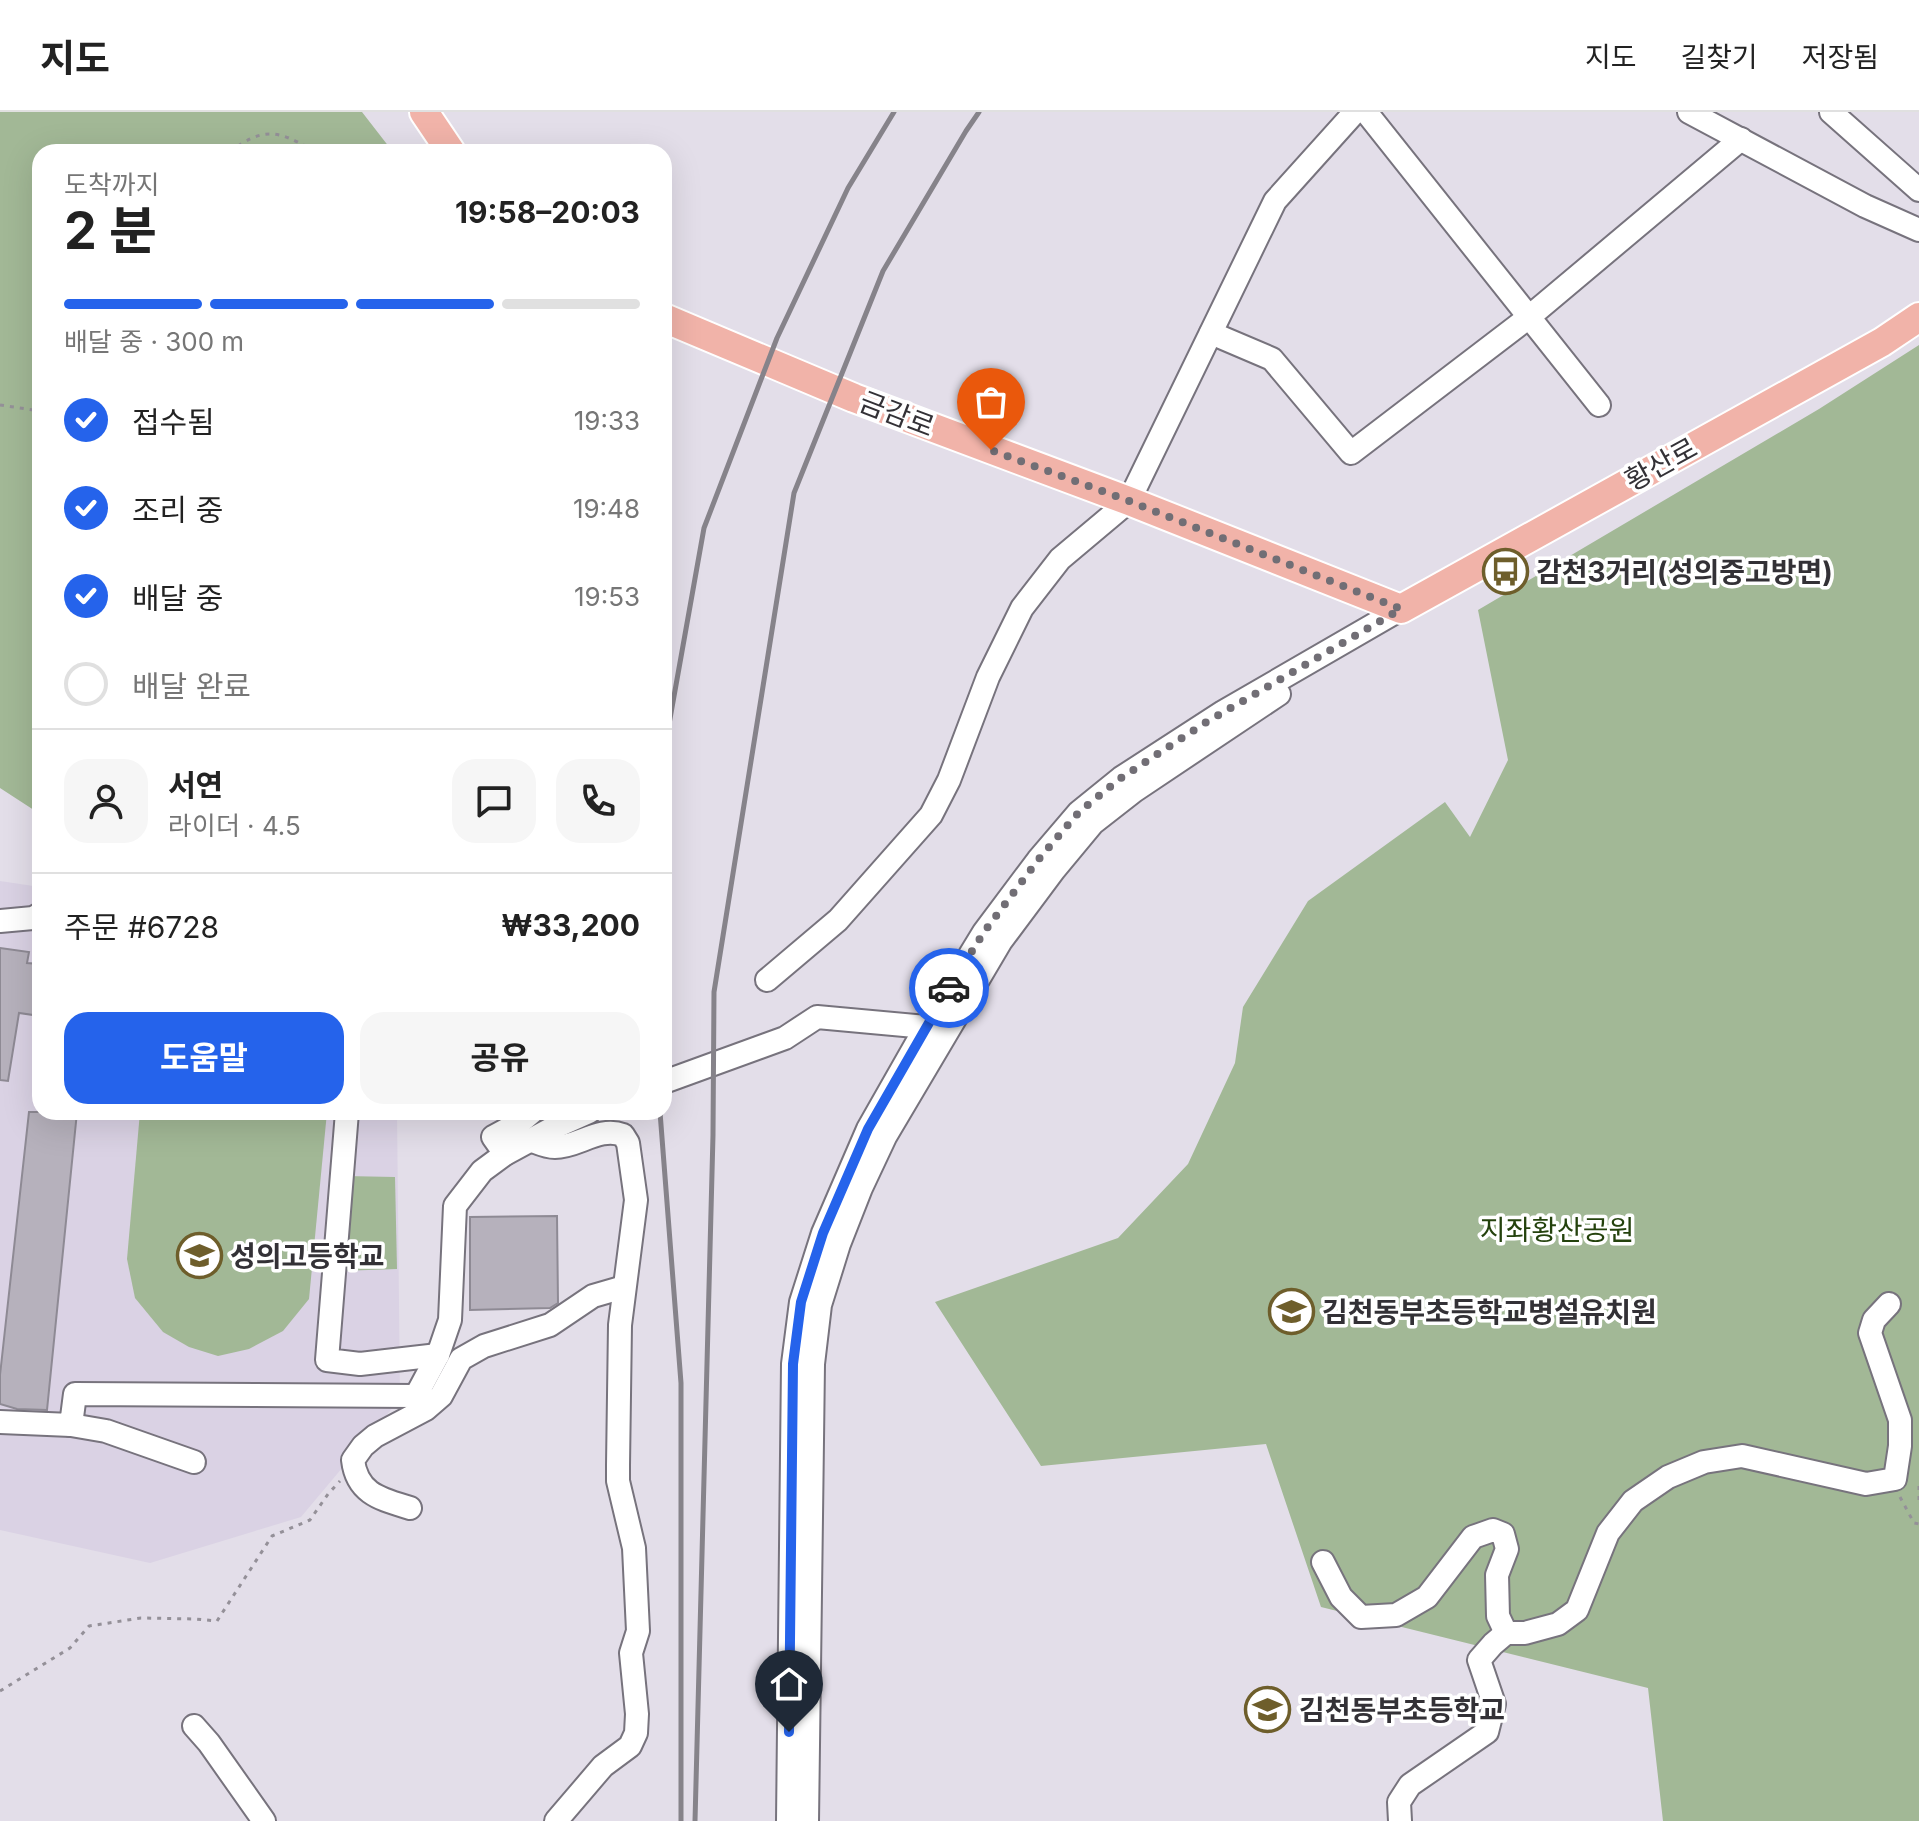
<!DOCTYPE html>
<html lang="ko">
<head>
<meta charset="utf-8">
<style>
  body { margin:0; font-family:Inter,"Noto Sans KR",sans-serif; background:#f6f6f6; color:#222; height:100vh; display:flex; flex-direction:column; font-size:30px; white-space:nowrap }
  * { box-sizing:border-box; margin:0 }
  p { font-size:26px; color:#767676 }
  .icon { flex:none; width:44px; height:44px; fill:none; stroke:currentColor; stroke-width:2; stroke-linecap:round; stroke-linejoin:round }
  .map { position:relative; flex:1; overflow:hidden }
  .side { position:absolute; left:32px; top:32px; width:640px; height:976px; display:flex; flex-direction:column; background:#fff; border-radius:24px; box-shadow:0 8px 32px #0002 }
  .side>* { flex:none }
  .pin { position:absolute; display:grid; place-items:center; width:68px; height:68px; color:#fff; margin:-82px -34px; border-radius:50% 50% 50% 0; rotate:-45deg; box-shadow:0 0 8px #0007 }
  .pin .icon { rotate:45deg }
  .courier { position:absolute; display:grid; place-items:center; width:80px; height:80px; margin:-40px; border:6px solid #2563eb; border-radius:50%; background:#fff; color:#222; box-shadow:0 2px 10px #0007 }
  .head em { font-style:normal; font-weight:700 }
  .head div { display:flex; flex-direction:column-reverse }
  .head { display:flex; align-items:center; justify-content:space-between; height:136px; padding:0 32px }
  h1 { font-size:52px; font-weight:700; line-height:60px }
  .bar { display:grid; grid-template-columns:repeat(4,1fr); gap:12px 8px; align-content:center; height:96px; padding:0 32px }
  .bar i { height:10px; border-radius:6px; background:#e0e0e0 }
  .bar .active { background:#2563eb }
  .bar p { grid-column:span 4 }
  .line { display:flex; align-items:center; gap:20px; padding:0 32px; border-top:2px solid #e0e0e0 }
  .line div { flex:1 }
  .round { display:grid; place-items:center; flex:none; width:84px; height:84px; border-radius:24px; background:#f6f6f6 }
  ol { padding:0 32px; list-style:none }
  li { display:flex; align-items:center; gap:24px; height:88px }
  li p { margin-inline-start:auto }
  li .icon { padding:8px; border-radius:50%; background:#2563eb; color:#fff; stroke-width:4 }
  li:last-child { color:#767676 }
  li i { width:44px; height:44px; border:4px solid #e0e0e0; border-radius:50% }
  .cta { display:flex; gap:16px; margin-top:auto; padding:16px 32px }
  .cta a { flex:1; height:92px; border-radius:24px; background:#2563eb; color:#fff; font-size:32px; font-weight:700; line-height:92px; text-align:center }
  .cta a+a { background:#f6f6f6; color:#222 }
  header { display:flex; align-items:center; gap:48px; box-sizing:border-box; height:112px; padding:0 40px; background:#fff; border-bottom:2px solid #e0e0e0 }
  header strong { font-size:38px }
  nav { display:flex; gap:44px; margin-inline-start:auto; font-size:28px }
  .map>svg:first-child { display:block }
  .built { fill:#dad2e4 }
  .green { fill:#a2b896 }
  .building { fill:#b6b1bc; stroke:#8e8a94; stroke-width:2 }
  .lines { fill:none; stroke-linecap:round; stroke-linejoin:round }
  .minor-casing { stroke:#77737d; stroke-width:26 }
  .major-casing { stroke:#fff; stroke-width:32 }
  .path { stroke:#949098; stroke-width:3; stroke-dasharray:4 6; stroke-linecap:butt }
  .minor { stroke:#fff; stroke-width:22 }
  .major { stroke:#f1b3a9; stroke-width:28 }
  .rail { stroke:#86838a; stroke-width:5 }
  .done { stroke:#716e75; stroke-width:8; stroke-dasharray:0 14.4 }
  .route { stroke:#2563eb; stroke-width:10 }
  .labels { text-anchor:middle; stroke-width:7; stroke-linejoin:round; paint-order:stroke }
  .street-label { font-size:28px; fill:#333136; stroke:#fff }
  .poi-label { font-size:28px; font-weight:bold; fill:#333136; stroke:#fff; text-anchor:start }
  .park-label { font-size:28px; fill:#24420d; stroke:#fff }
</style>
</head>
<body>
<header>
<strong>지도</strong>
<nav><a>지도</a><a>길찾기</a><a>저장됨</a></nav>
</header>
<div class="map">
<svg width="1919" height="1709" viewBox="0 0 1919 1709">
  <rect width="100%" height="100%" fill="#e3dee9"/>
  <polygon class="built" points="0,769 40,775 40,1000 397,1000 400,1287 301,1405 150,1451 0,1418"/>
  <g class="green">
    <polygon points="0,0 362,0 393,40 40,40 40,702 0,676"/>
    <polygon points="1919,233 1919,1709 1663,1709 1648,1576 1321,1495 1266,1332 1041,1354 935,1190 1118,1126 1188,1052 1235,951 1243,895 1308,789 1445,690 1470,725 1508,648 1478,498 1819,297"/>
    <polygon points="140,1000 327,1000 309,1187 283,1219 249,1237 218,1244 189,1235 163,1220 135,1186 127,1147"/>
    <polygon points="345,1064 395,1065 397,1157 339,1159"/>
  </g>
  <g class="building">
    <polygon points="0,836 29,840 27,851 40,852 40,904 19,901 8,969 0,968"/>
    <polygon points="29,1000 77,1000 47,1298 17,1297 0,1292 0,1263"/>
    <polygon points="557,1104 558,1191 550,1196 470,1198 470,1105"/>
  </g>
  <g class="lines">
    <defs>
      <g id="minor">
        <polyline points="1366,0 1599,293"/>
        <polyline points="1689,0 1865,94 1919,118"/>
        <polyline points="1831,0 1919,78"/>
        <polyline points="1211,221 1272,247 1351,341 1529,205 1741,27"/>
        <polyline points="0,809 33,806 40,802"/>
        <polyline points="767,868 838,808 931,703 949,668 988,565 1022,496 1060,447 1129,389 1275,89 1355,0"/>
        <polyline points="664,970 785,926 817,905 926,915"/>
        <polyline points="347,1000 327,1248 360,1252 438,1243"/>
        <path d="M530,1028C538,1031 546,1035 555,1035C578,1035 599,1014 623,1023L628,1031L636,1088L620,1213L618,1353V1369L634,1436L638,1519L631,1541L637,1602L636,1621L630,1634L603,1654L556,1709"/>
        <polyline points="505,1042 493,1025 519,1011 532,1000"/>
        <polyline points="0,1310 71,1313 75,1282 416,1284 438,1243 450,1208 455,1094 482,1059 505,1042 553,1016 589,1000"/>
        <polyline points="71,1313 106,1319 194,1350"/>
        <path d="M410,1396C381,1387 357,1382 353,1348L363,1334L375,1324L426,1297L441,1284L461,1247L484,1234L550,1213L593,1184L624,1175"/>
        <polyline points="1323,1450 1341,1485 1361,1505 1396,1503 1427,1485 1473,1425 1493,1418 1503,1422 1507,1437 1497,1463 1498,1504 1506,1521 1525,1521 1558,1512 1577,1498 1608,1421 1633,1389 1668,1365 1704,1350 1742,1344 1866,1372 1895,1367 1900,1334 1900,1308 1870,1221 1874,1208 1889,1192"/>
        <polyline points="194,1614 209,1631 264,1709"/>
        <polyline points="788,1709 793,1252 801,1190 823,1121 868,1017 926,915 984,820 1038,748 1079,700 1121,666 1223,600 1401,497"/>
        <polyline points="807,1709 813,1252 820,1193 839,1132 861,1076 885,1025 1001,829 1054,758 1093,711 1134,679 1279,582"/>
        <polyline points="1400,1709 1399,1690 1410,1673 1487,1620 1494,1592 1479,1548 1493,1532 1506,1521"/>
      </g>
      <g id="major">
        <polyline points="424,0 451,40"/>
        <polyline points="664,206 854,286 1129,389 1401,497 1882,230 1919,205"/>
      </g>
    </defs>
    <use href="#minor" class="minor-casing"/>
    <use href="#major" class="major-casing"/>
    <g class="path">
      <path d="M230,40C261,16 277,17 310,37L311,40"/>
      <polyline points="0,293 40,299"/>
      <polyline points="1919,1374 1919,1388"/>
      <polyline points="1900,1385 1914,1411 1919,1412"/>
      <polyline points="0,1579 70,1536 89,1514 141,1506 195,1507 217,1509 272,1424 310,1408 328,1382 340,1369"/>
    </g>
    <use href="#minor" class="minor"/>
    <use href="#major" class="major"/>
    <g class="rail">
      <polyline points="664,920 666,629 704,416 777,226 848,76 894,0"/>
      <polyline points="660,1000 681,1271 681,1709"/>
      <polyline points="695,1709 713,1023 714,880 794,381 883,159 966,19 979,0"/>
    </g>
  </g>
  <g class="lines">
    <polyline class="done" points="949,876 984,820 1038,748 1079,700 1121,666 1205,611 1401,497 1129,389 991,338"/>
    <polyline class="route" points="789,1620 793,1252 801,1190 823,1121 868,1017 949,876"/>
  </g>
  <defs>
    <symbol id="bus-ring" viewBox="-11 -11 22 22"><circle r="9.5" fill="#fff" stroke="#6e5e2b" stroke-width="1.5"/><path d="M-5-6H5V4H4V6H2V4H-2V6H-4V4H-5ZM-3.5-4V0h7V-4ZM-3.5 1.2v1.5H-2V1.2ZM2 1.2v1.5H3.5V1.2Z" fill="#6e5e2b"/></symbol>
    <symbol id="school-ring" viewBox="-11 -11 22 22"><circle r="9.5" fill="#fff" stroke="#6e5e2b" stroke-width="1.5"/><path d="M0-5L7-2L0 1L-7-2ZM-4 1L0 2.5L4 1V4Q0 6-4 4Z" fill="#6e5e2b"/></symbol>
  </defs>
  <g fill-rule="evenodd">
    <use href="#bus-ring" x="1480" y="434" width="51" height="51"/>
    <use href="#school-ring" x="174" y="1118" width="51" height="51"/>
    <use href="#school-ring" x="1266" y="1174" width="51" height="51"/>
    <use href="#school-ring" x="1242" y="1572" width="51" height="51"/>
  </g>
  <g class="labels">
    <g class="street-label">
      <text transform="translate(897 302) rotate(21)" y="10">금감로</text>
      <text transform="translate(1661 352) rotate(-29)" y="10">황산로</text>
    </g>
    <g class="poi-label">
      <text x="1536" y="470">감천3거리(성의중고방면)</text>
      <text x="230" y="1154">성의고등학교</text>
      <text x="1322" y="1210">김천동부초등학교병설유치원</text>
      <text x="1299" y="1608">김천동부초등학교</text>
    </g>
    <g class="park-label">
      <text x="1557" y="1128">지좌황산공원</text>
    </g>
  </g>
</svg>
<div class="pin" style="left:991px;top:338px;background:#ea580c"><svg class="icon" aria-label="bag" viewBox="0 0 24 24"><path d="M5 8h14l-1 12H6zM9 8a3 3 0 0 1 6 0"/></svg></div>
<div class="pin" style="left:789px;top:1620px;background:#1f2937"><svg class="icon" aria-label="home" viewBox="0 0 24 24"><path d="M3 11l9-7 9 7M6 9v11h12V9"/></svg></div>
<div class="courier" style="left:949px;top:876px"><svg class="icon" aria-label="car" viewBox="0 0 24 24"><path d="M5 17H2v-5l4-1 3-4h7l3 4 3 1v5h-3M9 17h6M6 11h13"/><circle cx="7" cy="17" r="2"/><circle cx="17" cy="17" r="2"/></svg></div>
<section class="side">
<div class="head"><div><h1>2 분</h1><p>도착까지</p></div><em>19:58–20:03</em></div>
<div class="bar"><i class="active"></i><i class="active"></i><i class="active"></i><i></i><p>배달 중 · 300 m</p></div>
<ol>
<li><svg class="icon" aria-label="check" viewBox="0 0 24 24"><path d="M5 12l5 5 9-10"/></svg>접수됨<p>19:33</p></li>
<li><svg class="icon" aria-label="check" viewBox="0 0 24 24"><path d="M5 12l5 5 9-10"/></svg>조리 중<p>19:48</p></li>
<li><svg class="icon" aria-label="check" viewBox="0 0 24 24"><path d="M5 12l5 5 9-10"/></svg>배달 중<p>19:53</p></li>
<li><i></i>배달 완료</li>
</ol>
<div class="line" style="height:144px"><a class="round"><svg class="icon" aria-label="person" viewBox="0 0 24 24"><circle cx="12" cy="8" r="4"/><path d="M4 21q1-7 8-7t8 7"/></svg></a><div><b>서연</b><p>라이더 · 4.5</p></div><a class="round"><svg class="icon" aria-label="chat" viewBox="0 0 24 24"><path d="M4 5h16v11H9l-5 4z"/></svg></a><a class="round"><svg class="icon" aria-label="phone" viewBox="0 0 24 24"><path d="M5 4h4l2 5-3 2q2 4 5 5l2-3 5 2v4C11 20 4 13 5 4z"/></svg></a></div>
<div class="line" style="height:104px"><div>주문 #6728</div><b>₩33,200</b></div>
<div class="cta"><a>도움말</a><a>공유</a></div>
</section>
</div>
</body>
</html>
